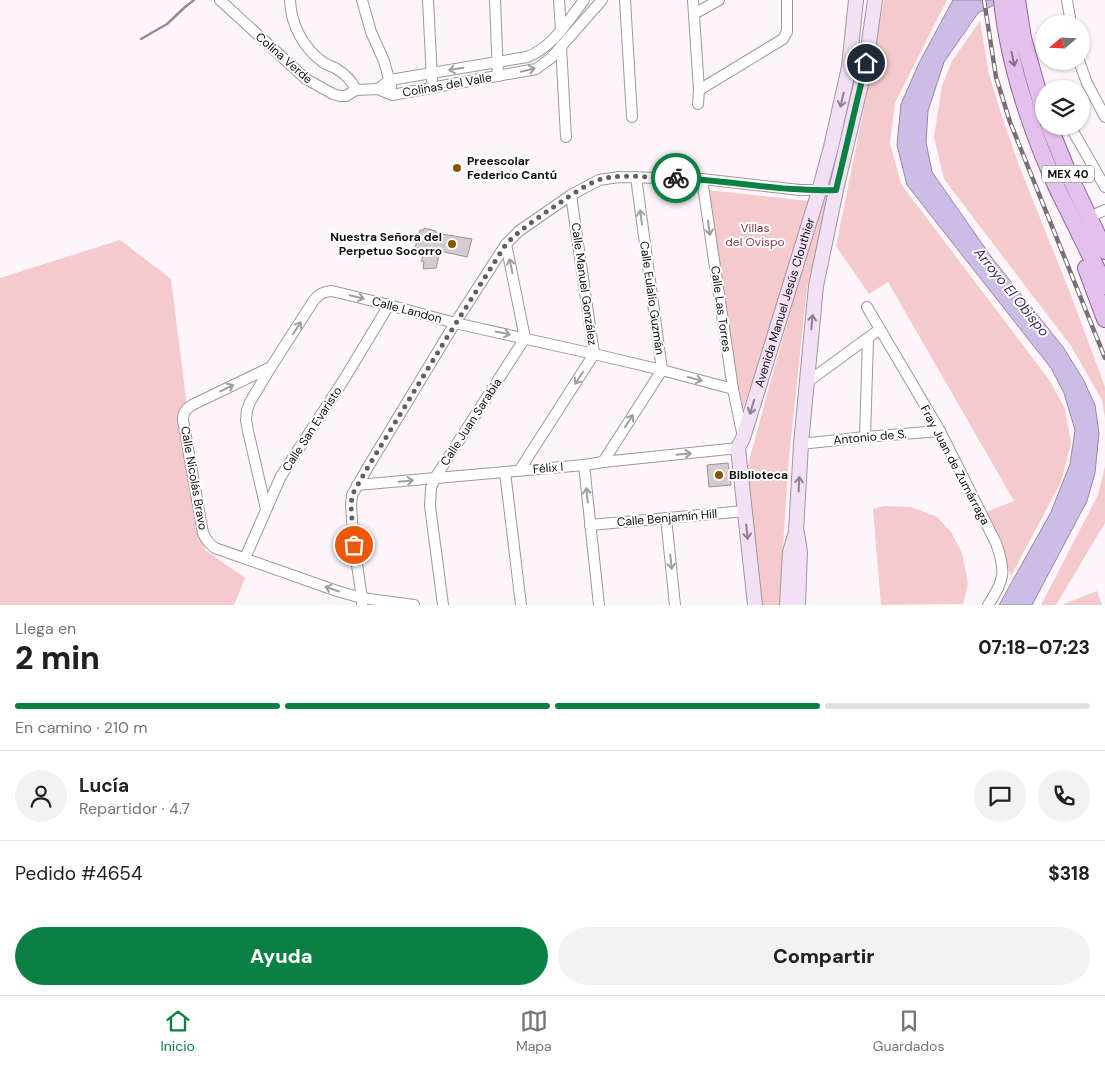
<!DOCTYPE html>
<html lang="es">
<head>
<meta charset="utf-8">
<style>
  body { margin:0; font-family:"DM Sans",sans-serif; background:#f2f2f2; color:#202124; height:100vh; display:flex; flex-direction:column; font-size:19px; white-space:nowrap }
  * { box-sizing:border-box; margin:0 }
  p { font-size:16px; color:#757577 }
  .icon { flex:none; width:28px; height:28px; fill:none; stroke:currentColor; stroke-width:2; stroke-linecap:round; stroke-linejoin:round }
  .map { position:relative; height:605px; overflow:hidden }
  .drawer { display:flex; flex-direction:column; background:#fff; flex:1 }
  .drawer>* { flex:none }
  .needle { width:32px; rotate:251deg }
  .tools { position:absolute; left:1035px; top:15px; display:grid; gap:10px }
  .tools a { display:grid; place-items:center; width:55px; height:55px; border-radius:50%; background:#fff; box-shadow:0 1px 4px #0004; font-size:25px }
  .pin { position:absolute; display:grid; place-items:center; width:42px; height:42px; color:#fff; margin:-21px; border:2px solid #fff; border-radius:50%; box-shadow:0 1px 5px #0007 }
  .courier { position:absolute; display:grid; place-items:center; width:50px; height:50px; margin:-25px; border:4px solid #0b8043; border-radius:50%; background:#fff; color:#222; box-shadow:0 1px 6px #0007 }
  .head em { font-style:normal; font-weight:800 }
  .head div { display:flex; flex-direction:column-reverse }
  .head { display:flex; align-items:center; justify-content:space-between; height:85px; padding:0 15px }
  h1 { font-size:32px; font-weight:800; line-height:38px }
  .bar { display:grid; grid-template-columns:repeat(4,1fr); gap:8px 5px; align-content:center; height:60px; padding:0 15px }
  .bar i { height:6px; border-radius:4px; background:#e0e0e0 }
  .bar .active { background:#0b8043 }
  .bar p { grid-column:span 4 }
  .line { display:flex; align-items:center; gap:12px; padding:0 15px; border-top:1px solid #e0e0e0 }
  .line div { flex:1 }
  .round { display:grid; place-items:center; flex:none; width:52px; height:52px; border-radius:26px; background:#f2f2f2 }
  .cta { display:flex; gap:10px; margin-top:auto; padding:10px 15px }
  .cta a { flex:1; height:58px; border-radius:30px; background:#0b8043; color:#fff; font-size:20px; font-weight:800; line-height:58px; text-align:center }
  .cta a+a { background:#f2f2f2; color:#202124 }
  .menu { display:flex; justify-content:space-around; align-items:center; height:70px; border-top:1px solid #e0e0e0; background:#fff; font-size:14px; color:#757577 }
  .menu a { display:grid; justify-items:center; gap:2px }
  .menu .active { color:#0b8043 }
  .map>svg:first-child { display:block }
  .green { fill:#f4cacc }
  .water { fill:#ccbde6; stroke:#9488a6 }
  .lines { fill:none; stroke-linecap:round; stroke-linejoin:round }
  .stream { stroke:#9488a6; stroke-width:2.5 }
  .building { fill:#d8cbcf; stroke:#9c9093 }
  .street-casing { stroke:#a0969c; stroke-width:12 }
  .secondary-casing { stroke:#a0969c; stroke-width:16 }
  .primary-casing { stroke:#8e6796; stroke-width:18 }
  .street { stroke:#fff; stroke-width:10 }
  .secondary { stroke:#f2e0f5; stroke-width:14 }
  .primary { stroke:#e4c1ec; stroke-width:16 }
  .rail-casing { stroke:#777175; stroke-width:4.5 }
  .rail { stroke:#fff; stroke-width:2.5; stroke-dasharray:8; stroke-linecap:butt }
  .oneway { stroke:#857089 }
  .oneway2 { stroke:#a09e9f }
  .oneway3 { stroke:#8d818e }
  .done { stroke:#645e62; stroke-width:5; stroke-dasharray:0 9 }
  .route { stroke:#0b8043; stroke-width:6 }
  .poi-dot { fill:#850; stroke:#fff; stroke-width:2 }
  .labels { text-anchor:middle; stroke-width:4; stroke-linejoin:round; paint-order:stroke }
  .shield { fill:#fff; stroke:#585657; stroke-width:1 }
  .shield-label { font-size:11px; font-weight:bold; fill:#110d0f }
  .street-label { font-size:12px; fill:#110d0f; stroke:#fff }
  .poi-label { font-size:12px; font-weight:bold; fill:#110d0f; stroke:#fff; text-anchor:start }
  .park-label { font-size:12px; fill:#7c3c42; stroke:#fff }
  .water-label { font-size:14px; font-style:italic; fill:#412b5e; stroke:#fff }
</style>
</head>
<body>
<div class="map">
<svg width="1105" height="605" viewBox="0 0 1105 605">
  <rect width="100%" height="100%" fill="#fef5fb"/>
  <g class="green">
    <polygon points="884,0 947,0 895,103 890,143 901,184 1050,381 1065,409 1071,443 1061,482 1011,576 986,512 1014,501 888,282 869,294 836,246 863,113"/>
    <polygon points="980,21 989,74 1003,120 1020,168 1069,290 1105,387 1105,418 1102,400 1071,346 944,179 934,137 942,86 952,61"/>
    <polygon points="708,190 808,201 774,316 740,418"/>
    <polygon points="823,195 830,197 807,288 789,457 779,605 761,605 745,476 766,398"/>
    <polygon points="120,240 171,279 205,550 245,578 234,605 0,605 0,278"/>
    <polygon points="1105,466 1105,523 1056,605 1041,605 1098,495"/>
    <polygon points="884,506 911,507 937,517 951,532 962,553 968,584 963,604 881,605 873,509"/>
    <polygon points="1097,591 1102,605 1065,605 1064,604"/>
  </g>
  <polygon class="water" points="953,0 1004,0 978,13 944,62 928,111 926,142 932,172 992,258 1063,347 1083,379 1095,405 1099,433 1095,473 1087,501 1032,605 999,605 1051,512 1070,464 1075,430 1064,393 1051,368 907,185 897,145 901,104 919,63"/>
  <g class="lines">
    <polyline class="stream" points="141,39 167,24 185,7 194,0"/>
  </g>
  <g class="building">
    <polygon points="424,228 436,231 436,233 472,239 467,257 440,251 436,268 423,269 424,262 421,261 423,256 413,255 420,230 424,230"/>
    <polygon points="728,463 731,485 709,487 707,465"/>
  </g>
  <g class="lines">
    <defs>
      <g id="street">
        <polyline points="220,0 306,79 333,94 340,96 346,96 356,90"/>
        <path d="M290,0C291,25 303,48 324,63C327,65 331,66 335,68C344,73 352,81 356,90"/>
        <polyline points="362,0 371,32 384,61 391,86"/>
        <polyline points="428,0 432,80"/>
        <polyline points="495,0 498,76"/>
        <polyline points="559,0 561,31"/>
        <polyline points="625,0 632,117"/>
        <polyline points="693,0 699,90 698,104"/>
        <polyline points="1067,0 1071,24"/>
        <polyline points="694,14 719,0"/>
        <polyline points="561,46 566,137"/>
        <polyline points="1079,61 1087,83 1105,117"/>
        <path d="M378,89L390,80L527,57C552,48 568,21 584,0"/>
        <polyline points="356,90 378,89 392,95 536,69 551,58 602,0"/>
        <polyline points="699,90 783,39 787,32 787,0"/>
        <polyline points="1070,126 1105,187"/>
        <polyline points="702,179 733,389 743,437"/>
        <polyline points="1089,217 1105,210"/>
        <path d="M867,307L940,431L996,543C1006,571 1005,580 988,605"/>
        <path d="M271,367L192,405C186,409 183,412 183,420L203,533C206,540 209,544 215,548L337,591L362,598L414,605"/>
        <polyline points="806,383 880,329"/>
        <polyline points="865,437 868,339"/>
        <polyline points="801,444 865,437 940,431"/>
        <polyline points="603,462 662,370 636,177"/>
        <polyline points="584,465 599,605"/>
        <polyline points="519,471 594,354 571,195"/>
        <polyline points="505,472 521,605"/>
        <polyline points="357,485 584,465 603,462 738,448"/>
        <path d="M266,509L248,431L246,420L247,410L250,402L271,367L314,300C319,294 324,291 332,291L389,305L455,323L594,354L662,370L733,389"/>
        <polyline points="666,518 675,605"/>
        <polyline points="590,525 745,511"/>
        <polyline points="245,558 281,476 343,381 389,305"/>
        <polyline points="362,605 362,598 354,545 351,506 352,495 368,467 455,323 506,244 519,231 571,195 599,180 619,177 702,179 800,190 836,190"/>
        <polyline points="443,605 430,506 431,488 435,478 525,338 506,244"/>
      </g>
      <g id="secondary">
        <polyline points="797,533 800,552 798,605"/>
        <path id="s1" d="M755,605L738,448L743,438L819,191L831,147L849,67L856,0"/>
        <polyline points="787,605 790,552 796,532 801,444 816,286 836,190 866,63 875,0"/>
      </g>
      <g id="primary">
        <path d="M1002,0C1008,59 1027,118 1050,172C1055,185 1062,198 1068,210C1080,235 1093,260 1105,286"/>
        <polyline points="1017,0 1023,38 1044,113"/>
        <polyline points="1049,126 1069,175 1105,251"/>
        <polyline points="1086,268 1105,319"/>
      </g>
    </defs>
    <use href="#street" class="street-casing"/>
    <use href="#secondary" class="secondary-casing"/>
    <use href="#primary" class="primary-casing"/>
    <use href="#street" class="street"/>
    <use href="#secondary" class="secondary"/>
    <use href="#primary" class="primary"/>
    <defs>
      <polyline id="rail" points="984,0 996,77 1010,122 1105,358"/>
    </defs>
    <use href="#rail" class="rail-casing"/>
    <use href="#rail" class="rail"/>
  </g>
  <defs><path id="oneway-shaft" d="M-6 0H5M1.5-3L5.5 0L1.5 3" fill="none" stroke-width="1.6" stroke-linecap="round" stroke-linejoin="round" transform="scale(1.25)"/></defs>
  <use class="oneway" href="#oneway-shaft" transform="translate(1013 59) rotate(78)"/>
  <g class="oneway2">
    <use href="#oneway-shaft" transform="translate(456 69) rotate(170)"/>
    <use href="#oneway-shaft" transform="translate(528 70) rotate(-13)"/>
    <use href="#oneway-shaft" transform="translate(641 217) rotate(-98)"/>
    <use href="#oneway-shaft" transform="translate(709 228) rotate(82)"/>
    <use href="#oneway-shaft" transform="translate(511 266) rotate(-102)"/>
    <use href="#oneway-shaft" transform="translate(357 297) rotate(13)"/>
    <use href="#oneway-shaft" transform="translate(297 328) rotate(-57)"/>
    <use href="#oneway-shaft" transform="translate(503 333) rotate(12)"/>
    <use href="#oneway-shaft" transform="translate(579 378) rotate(123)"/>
    <use href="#oneway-shaft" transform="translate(695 379) rotate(15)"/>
    <use href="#oneway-shaft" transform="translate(227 388) rotate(-26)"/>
    <use href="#oneway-shaft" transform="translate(629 421) rotate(-57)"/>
    <use href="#oneway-shaft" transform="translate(684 454) rotate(-6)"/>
    <use href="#oneway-shaft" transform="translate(406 481) rotate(-5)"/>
    <use href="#oneway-shaft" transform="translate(587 495) rotate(-96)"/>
    <use href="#oneway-shaft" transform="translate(671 562) rotate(84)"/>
    <use href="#oneway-shaft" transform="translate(332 589) rotate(-161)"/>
  </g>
  <g class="oneway3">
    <use href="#oneway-shaft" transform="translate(842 100) rotate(103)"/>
    <use href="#oneway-shaft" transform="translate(812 322) rotate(-84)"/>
    <use href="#oneway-shaft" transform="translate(752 407) rotate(107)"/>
    <use href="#oneway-shaft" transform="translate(799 484) rotate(-87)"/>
    <use href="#oneway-shaft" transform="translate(747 532) rotate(84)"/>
  </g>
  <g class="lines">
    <path class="done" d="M354,545L351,506L352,495L368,467L446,339L506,244C523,227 542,215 561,202C575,193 590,181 606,178C627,174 654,178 676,178"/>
    <path class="route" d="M676,178C729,180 782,192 836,190L866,63"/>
  </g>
  <g class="poi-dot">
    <circle cx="457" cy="168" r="5"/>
    <circle cx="452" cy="244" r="5"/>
    <circle cx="719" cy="475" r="5"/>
  </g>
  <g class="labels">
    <rect class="shield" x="1042" y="165.5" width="52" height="17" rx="4"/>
    <g class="shield-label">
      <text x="1068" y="178">MEX 40</text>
    </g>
    <g class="street-label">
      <text transform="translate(284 58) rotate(41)" y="4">Colina Verde</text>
      <text transform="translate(447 85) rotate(-10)" y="4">Colinas del Valle</text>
      <text transform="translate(584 284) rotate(82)" y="4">Calle Manuel González</text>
      <text transform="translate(652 298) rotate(82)" y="4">Calle Eulalio Guzmán</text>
      <text dy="4" stroke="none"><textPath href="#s1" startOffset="311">Avenida Manuel Jesús Clouthier</textPath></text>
      <text transform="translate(721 309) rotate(82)" y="4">Calle Las Torres</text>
      <text transform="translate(407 310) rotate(15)" y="4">Calle Landon</text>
      <text transform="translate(471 422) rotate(-57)" y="4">Calle Juan Sarabia</text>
      <text transform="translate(312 429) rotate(-57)" y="4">Calle San Evaristo</text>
      <text transform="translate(870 437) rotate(-5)" y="4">Antonio de S.</text>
      <text transform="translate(955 465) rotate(62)" y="4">Fray Juan de Zumárraga</text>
      <text transform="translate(548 468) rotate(-5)" y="4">Félix I</text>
      <text transform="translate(194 478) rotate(80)" y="4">Calle Nicolás Bravo</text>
      <text transform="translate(667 518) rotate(-5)" y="4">Calle Benjamín Hill</text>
    </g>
    <g class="poi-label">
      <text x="467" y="165">Preescolar<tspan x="467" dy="14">Federico Cantú</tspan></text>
      <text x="442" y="241" text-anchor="end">Nuestra Señora del<tspan x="442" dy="14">Perpetuo Socorro</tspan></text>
      <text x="729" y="479">Biblioteca</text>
    </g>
    <g class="park-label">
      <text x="755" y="232">Villas<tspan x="755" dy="14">del Ovispo</tspan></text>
    </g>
    <g class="water-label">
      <text transform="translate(1012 292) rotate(51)" y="5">Arroyo El Obispo</text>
    </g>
  </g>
</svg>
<div class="tools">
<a><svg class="needle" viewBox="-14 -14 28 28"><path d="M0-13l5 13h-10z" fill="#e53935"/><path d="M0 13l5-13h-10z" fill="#757577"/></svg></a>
<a><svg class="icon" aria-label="layers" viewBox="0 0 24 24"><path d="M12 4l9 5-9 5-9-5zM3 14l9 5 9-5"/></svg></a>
</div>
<div class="pin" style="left:354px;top:545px;background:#ea580c"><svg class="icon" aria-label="bag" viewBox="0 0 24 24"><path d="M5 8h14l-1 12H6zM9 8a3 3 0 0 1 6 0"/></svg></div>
<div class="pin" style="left:866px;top:63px;background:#1f2937"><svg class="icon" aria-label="home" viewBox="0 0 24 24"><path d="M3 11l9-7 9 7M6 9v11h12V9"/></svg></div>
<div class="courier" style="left:676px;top:178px"><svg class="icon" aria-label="bike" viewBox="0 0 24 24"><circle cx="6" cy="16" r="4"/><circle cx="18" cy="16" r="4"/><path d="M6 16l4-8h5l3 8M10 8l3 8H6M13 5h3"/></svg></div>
</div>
<section class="drawer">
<div class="head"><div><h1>2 min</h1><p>Llega en</p></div><em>07:18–07:23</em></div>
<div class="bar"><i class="active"></i><i class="active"></i><i class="active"></i><i></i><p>En camino · 210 m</p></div>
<div class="line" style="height:90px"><a class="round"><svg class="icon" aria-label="person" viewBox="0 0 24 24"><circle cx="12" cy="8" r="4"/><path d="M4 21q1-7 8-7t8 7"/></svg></a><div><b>Lucía</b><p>Repartidor · 4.7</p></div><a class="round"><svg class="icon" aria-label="chat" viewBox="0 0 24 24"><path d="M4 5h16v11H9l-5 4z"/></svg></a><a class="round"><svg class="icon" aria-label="phone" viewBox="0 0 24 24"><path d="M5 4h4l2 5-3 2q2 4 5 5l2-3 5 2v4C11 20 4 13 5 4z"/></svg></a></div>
<div class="line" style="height:65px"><div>Pedido #4654</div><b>$318</b></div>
<div class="cta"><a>Ayuda</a><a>Compartir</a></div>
</section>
<nav class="menu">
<a class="active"><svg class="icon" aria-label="home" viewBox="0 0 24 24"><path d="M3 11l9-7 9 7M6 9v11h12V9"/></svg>Inicio</a>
<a><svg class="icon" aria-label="map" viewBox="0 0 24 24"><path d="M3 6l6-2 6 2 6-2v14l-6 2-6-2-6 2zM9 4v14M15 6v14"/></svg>Mapa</a>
<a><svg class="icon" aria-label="saved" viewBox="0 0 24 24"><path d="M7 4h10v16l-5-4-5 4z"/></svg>Guardados</a>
</nav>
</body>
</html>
